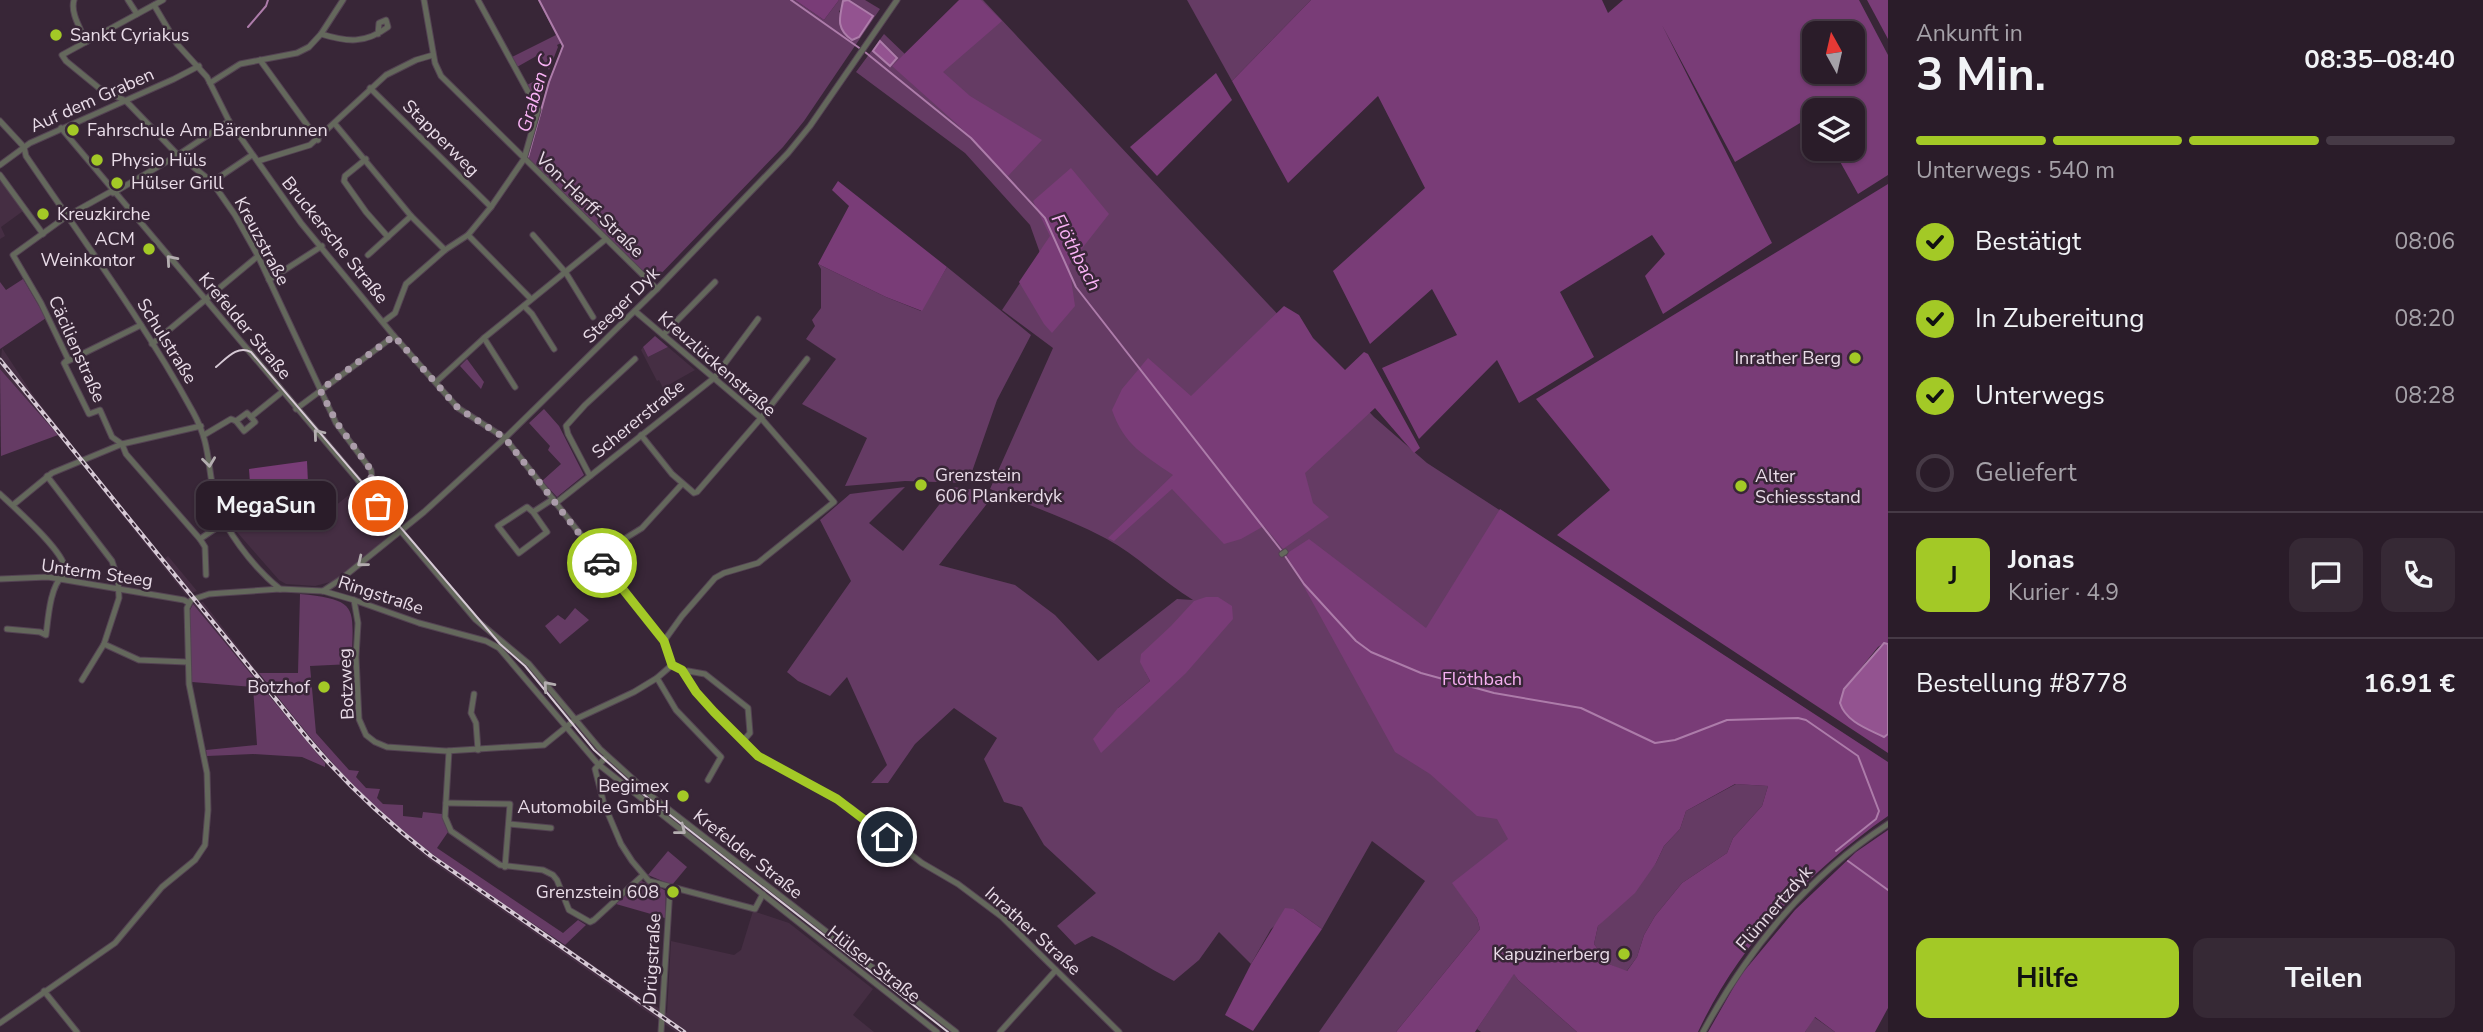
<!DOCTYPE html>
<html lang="de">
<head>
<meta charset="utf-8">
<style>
  body { margin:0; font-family:"Nunito Sans",sans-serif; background:#362935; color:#f1f3f6; height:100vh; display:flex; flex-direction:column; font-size:26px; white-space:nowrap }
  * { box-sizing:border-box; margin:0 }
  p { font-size:23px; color:#a5a1a8 }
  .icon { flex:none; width:38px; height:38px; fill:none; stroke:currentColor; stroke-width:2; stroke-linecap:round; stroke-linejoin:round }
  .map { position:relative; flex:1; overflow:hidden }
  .details { display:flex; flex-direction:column; background:#2a1c29; width:595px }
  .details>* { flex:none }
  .needle { width:46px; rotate:352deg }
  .controls { position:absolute; left:1802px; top:21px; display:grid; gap:14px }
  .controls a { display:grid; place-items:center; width:63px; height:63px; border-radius:14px; background:#2a1c29; box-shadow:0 2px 5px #0004,0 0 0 2px #463a46; font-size:35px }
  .pin { position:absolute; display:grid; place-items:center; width:60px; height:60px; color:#fff; margin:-30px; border:4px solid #fff; border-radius:50%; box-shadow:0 2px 7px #0007 }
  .courier { position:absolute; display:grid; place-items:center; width:70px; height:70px; margin:-35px; border:5px solid #a3c926; border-radius:50%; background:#fff; color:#222; box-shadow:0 2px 9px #0007 }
  .bubble { position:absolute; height:49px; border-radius:14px; background:#2a1c29; box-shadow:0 2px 5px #0004,0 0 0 2px #463a46; font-size:23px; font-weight:700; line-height:49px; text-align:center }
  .summary em { font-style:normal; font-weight:700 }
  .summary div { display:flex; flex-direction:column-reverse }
  .summary { display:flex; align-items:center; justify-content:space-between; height:119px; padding:0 28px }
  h1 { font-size:46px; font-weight:700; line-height:52px }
  .bar { display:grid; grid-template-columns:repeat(4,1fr); gap:10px 7px; align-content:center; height:84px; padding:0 28px }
  .bar i { height:9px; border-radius:5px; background:#463a46 }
  .bar .active { background:#a3c926 }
  .bar p { grid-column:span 4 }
  .line { display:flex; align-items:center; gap:18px; padding:0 28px; border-top:2px solid #463a46 }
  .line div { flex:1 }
  .round { display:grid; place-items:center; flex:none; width:74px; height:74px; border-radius:14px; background:#362935 }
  ol { padding:0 28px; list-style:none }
  li { display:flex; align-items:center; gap:21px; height:77px }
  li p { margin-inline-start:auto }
  li .icon { padding:7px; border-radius:50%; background:#a3c926; color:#111; stroke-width:4 }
  li:last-child { color:#a5a1a8 }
  li i { width:38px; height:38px; border:4px solid #463a46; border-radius:50% }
  .action { display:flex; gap:14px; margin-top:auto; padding:14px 28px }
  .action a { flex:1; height:80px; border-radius:14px; background:#a3c926; color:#111; font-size:28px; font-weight:700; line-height:80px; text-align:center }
  .action a+a { background:#362935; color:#f1f3f6 }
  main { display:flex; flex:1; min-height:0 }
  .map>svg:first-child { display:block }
  .built { fill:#452e43 }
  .green { fill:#653b64; fill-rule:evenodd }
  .forest { fill:#793c77; fill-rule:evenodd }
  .water { fill:#935390; stroke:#ad7caa; stroke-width:2 }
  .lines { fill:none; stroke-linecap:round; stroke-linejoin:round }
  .stream { stroke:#ad7caa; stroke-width:2 }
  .minor-casing { stroke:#544353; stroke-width:7 }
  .minor { stroke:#64685c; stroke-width:5 }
  .tram { stroke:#d6c9d5; stroke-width:2 }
  .rail-casing { stroke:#d6c9d5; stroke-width:4.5 }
  .rail { stroke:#382637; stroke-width:2; stroke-dasharray:5; stroke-linecap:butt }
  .oneway { stroke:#b4aeb0 }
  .done { stroke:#ab9caa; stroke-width:7; stroke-dasharray:0 12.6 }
  .route { stroke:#a3c926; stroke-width:9 }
  .poi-dot { fill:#a3c926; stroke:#382637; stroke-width:2.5 }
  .labels { text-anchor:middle; stroke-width:5; stroke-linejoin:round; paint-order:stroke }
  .poi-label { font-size:18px; fill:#e9dce8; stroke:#382637; text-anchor:start }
  .street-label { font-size:18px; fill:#e9dce8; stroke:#382637 }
  .park-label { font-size:18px; fill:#f6aff1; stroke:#382637 }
  .water-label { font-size:19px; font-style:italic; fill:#f9b2f5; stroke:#382637 }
</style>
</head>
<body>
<main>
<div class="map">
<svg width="1888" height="1032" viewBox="0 0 1888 1032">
  <rect width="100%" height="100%" fill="#382637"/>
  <g class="built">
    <polygon points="0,180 23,211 1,227 5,236 0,239"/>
    <polygon points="643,347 648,357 668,347 695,370 663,388 659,380 657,381 641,350"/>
    <polygon points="2,348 33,395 83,459 164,559 168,556 197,591 186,595 58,435 0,369"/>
    <polygon points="357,488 394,532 334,581 315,586 286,584 279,580 236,531 268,515 287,499 309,498 310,513 314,514 323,506 328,512"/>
    <polygon points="203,602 298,724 325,755 378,809 435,856 632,992 667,1013 671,941 734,955 741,950 753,911 789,923 873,989 853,1015 874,1032 676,1032 428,859 359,798 325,763 193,604"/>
  </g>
  <g class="green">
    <path d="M538,0H795L824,20L839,0H865L880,9L804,121L783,147L653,282L527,158L548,83L563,46L561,43L557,45L558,47L549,70L540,54L517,67L512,57L556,35ZM851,4C863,6 865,13 869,23L859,37L852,40L839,11Z"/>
    <path d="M966,0H983L1374,417L1427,463L1806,709L1453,883L1477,918L1480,929L1396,1032H1319L1425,881L1372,841L1322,929L1294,909L1271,929L1251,964L1219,932L1199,960L1174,981C1146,967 1121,949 1092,936L1075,945L1057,926L1096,893L1044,845L1022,807L1004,802L984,759L997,738L954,708L915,744L888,783H871L887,765L847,677L830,696L798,681L787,672L851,581L820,520L850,494L905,487L869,523L903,551L953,487L976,490L993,496L939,565L1015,585L1055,615L1098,661L1177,599L1193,600C1163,582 1137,555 1105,538C1069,519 1028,505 990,489L1053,348L1002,310L1040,253L1030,225L965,153L856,72L884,34L908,57ZM1145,671L1159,688L1118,708L1150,681Z"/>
    <polygon points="1187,0 1311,0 1232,81"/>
    <polygon points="548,74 538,107 527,85"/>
    <polygon points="818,264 886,297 921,311 947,267 1031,335 997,400 968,483 905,481 845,486 867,438 802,404 836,359 806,339 815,326 812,320 821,308 821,269"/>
    <polygon points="23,279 46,318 0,349 0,282 6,290"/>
    <polygon points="655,336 668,347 648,357 643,347"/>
    <polygon points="467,359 484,382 481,389 460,366"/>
    <polygon points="0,369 58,435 1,456"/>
    <polygon points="544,409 559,426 584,475 557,497 542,481 561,464 548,450 550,446 529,423"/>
    <polygon points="216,482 308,483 309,498 287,499 268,515 236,531 222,507"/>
    <path d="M300,594C362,600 352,608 352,664L310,666L316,733L349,770L359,771L356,777L366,788L380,789L377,798L383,804L403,805V816L422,818L423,812L442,814L448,832L437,848L563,933L578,920L586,925L565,945C501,902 435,861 379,810C333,768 296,720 259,673H298Z"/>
    <polygon points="193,604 325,763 325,767 302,757 253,754 207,756 206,750 257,745 253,687 192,682 189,658 190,610"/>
    <polygon points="575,608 589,620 560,644 545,626 558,615 565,620"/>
    <polygon points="1736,784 1768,786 1762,806 1733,838 1727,853 1682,883 1655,916 1644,935 1637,957 1626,972 1609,964 1594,944 1598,926 1656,863 1664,846 1680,829 1686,811"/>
    <polygon points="668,851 687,867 672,885 648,875"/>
    <polygon points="641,881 654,886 654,889 658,890 659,887 666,891 665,918 616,904"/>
    <polygon points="1514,973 1518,980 1577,1032 1481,1032 1477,1029"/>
    <polygon points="1814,1017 1835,1032 1805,1032"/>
  </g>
  <g class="forest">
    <polygon points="795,0 839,0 824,20"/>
    <polygon points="959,0 981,0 1002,21 943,72 970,96 1042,140 1008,176 958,125 892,66"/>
    <path d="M1311,0H1602L1608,13L1623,0H1859L1888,55V175L1858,194L1833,149H1853V110H1815V114L1735,162L1662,25L1772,243L1663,314L1645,276L1665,254L1652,235L1560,292L1594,357L1519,403L1497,360L1419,439L1382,368L1457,335L1432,289L1370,344L1333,271L1425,188L1378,96L1288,183L1232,81ZM1815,33H1853V72H1815Z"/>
    <polygon points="1867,0 1888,0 1888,39"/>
    <polygon points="1216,73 1232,100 1157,176 1130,147"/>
    <polygon points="1071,168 1109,214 1069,265 1075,306 1052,333 1044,324 1019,282 1050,236 1033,201"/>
    <polygon points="838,181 947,267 922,311 886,297 818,264 849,206 832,190"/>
    <polygon points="1888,184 1888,644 1884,643 1878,647 1844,689 1883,737 1888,734 1888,753 1557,535 1610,490 1536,399"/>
    <path d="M1284,306L1299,315L1313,338L1345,370L1364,352L1368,354L1420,448L1414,453L1375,408L1305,473L1313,503L1329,517L1283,549L1264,526L1241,539L1224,544L1172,489L1114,541L1108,538L1173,475C1144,455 1124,445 1112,410L1122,389L1148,358L1191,396Z"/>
    <polygon points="307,461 308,483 250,483 249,469"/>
    <path d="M1500,509L1888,762V816C1809,871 1739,944 1698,1032H1577L1518,980L1514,974L1475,1032H1396L1480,929L1477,918L1452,883L1508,839L1497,819L1477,816L1430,774L1395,752L1286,554L1309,539L1426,628ZM1735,784L1768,786L1762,806L1733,838L1727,853L1682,883L1655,916L1644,935L1637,957L1627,971L1609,964L1594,944L1598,926L1635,893L1656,863L1664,846L1680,829L1686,811Z"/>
    <polygon points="1206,597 1218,597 1232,606 1233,619 1186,673 1101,753 1093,739 1118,708 1150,681 1140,662 1141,654 1171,626 1194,601"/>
    <polygon points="1888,830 1888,1008 1875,1032 1835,1032 1815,1017 1805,1032 1708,1032 1740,976 1795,910 1856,852"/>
    <polygon points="1285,908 1294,909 1322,929 1253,1031 1225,1015 1251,964"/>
  </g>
  <g class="water">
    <path d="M848,0L873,16L859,37L852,40C835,28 840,17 843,1Z"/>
    <polygon points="880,41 897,58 890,66 873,51"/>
    <path d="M1884,643L1888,644V734L1884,737C1868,729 1846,722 1840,703L1844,689Z"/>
  </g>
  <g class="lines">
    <g class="stream">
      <polyline points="791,0 865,52 971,138 1045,218 1076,287 1281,550 1304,584 1356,641 1371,652 1421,673 1494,693 1581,708 1655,743 1675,740 1727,720 1798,718 1806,720 1858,756 1879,811 1876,819 1836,851"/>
      <polyline points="248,27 266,6 268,0"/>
      <polyline points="528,157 549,82 563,46 539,0"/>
      <polyline points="1848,861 1888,890"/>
    </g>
    <defs>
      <g id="minor">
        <path d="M74,0C70,13 81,29 86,42"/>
        <polyline points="128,0 137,14"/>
        <polyline points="163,0 62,55 66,61 99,88 126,101 176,153 212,182 235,215 258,256 336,423 371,470 372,477 362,486"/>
        <polyline points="424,0 435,63 441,76 657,289"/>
        <polyline points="154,5 177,44 207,77 229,121 301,223 394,336 458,408 505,438 664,641 672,665 682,670 696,692 714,712 759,756 851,808 922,863 958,884 1002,917 1119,1032"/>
        <path d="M321,34C347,42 365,44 388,27L386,20L379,23L378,34"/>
        <polyline points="260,60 318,140"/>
        <polyline points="210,83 240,64 297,53 309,47 321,34 343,0"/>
        <polyline points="370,88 491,207"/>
        <path d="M0,121L24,147L26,156C83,240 144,322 193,412C210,443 207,461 214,494C221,527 254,568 280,589"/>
        <polyline points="335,124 411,216 445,250"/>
        <polyline points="61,128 475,619 529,664 600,749 654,798 956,1032"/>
        <polyline points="366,159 345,176 344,181 366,212 388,237"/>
        <polyline points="258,161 310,145 386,75 416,60 433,55"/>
        <polyline points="0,165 30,143 174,79 199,66"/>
        <polyline points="0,175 43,234"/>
        <polyline points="212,182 252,155"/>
        <polyline points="112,191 67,216 13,255 41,303 68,359 64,363 89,414 100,410 112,437 122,444 126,454 200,539 205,547 206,575"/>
        <polyline points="113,193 178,155 229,121"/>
        <polyline points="468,235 531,299"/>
        <polyline points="533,235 566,273 593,317"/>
        <polyline points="368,255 411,216"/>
        <polyline points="269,280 322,246"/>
        <polyline points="524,306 532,314 554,349"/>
        <polyline points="635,311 761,418 834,502 758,563 724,573 715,578 682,616 664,641"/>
        <polyline points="383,322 395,313 406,284 445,250 468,235 491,207 524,159 538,110 478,0"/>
        <polyline points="663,335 715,282"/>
        <polyline points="484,338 515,387"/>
        <polyline points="152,344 258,256"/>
        <polyline points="66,362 141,325"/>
        <polyline points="436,382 484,338 606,239"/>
        <polyline points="296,409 394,336"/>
        <polyline points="251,417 282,392"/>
        <polyline points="236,421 244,431 255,422 251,417"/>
        <polyline points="204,435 231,419 236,421 247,413 251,417"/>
        <polyline points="641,435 672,474 694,493 697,492 761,418 807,359"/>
        <polyline points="47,476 112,561 118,579 119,598 104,644 82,680"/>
        <polyline points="590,476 568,434 566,426 585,405 635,359"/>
        <path d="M0,494C15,508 59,547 64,565C64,568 63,572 63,576C50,585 48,620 46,635L40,632L7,629"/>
        <polyline points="556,503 714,378 758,319"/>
        <polyline points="13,505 52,473 122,444 201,426"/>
        <polyline points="533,512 547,532 519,553 498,526 527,507 533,512 553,499"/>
        <polyline points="200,539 225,522"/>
        <polyline points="1282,554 1285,552"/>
        <polyline points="597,556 642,528 682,484"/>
        <polyline points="0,579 48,577 184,600 189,603"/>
        <polyline points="323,591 341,579 424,512 505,438 657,289 788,153 810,126 897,0"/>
        <polyline points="354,600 358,623 356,657 359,719 366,735 375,742 387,747 446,751 544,745 576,719 634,692 657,678 672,665"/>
        <polyline points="104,644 139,660 187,662"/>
        <polyline points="688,671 705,674 748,708 750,733 743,741"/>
        <polyline points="657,678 676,710 721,757 708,780"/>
        <polyline points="474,694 471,713 476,723 478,750"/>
        <polyline points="449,751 445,817 451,831 500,865 543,870 553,875 557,880 569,910 590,922 594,920 643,875"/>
        <polyline points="607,756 595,769 604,804 621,844 632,861 649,881 755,909 763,894"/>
        <polyline points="446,803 510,804 505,867"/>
        <polyline points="509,824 551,828"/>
        <polyline points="44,991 77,1032"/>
        <polyline points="0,1023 115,943 162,887 195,860 205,845 208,810 207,773 189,684 187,608 191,600 209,594 222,593 280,589 323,591 354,600 419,623 486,641 499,648 598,764 937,1032"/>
        <polyline points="661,1032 670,888"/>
        <polyline points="1000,1032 1056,970"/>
        <path d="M1703,1032C1749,948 1807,877 1888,824"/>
      </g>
    </defs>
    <use href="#minor" class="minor-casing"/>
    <use href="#minor" class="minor"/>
    <path class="tram" d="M216,367C227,358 237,345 251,352L500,644L525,666L594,750L643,794L948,1032"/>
    <defs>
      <path id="rail" d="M0,360L308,739C345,783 386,821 431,856L684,1032"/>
    </defs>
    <use href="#rail" class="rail-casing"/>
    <use href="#rail" class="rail"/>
  </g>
  <defs><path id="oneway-chevron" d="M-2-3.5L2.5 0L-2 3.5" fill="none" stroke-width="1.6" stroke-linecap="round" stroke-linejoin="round" transform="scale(1.75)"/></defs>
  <g class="oneway">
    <use href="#oneway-chevron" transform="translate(171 260) rotate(-131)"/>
    <use href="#oneway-chevron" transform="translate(318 434) rotate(-130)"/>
    <use href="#oneway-chevron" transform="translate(209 462) rotate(83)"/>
    <use href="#oneway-chevron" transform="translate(362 562) rotate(141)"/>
    <use href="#oneway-chevron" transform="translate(548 686) rotate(-131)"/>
    <use href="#oneway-chevron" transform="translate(681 830) rotate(38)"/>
  </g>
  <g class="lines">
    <polyline class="done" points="378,506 362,486 372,477 371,470 337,423 320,390 394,336 458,408 505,438 602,563"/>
    <polyline class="route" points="602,563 664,641 672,665 682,670 696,692 714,712 758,756 837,799 887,837"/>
  </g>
  <g class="poi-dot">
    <circle cx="56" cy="35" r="7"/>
    <circle cx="73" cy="130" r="7"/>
    <circle cx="97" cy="160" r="7"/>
    <circle cx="117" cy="183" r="7"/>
    <circle cx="43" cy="214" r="7"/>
    <circle cx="149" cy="249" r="7"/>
    <circle cx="1855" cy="358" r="7"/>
    <circle cx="921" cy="485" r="7"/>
    <circle cx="1741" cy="486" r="7"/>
    <circle cx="324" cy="687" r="7"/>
    <circle cx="683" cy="796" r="7"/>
    <circle cx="673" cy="892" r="7"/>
    <circle cx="1624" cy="954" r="7"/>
  </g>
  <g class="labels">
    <g class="poi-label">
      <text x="70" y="41">Sankt Cyriakus</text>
      <text x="87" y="136">Fahrschule Am Bärenbrunnen</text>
      <text x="111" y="166">Physio Hüls</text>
      <text x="131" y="189">Hülser Grill</text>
      <text x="57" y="220">Kreuzkirche</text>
      <text x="135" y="245" text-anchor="end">ACM<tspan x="135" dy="21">Weinkontor</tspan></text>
      <text x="1841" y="364" text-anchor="end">Inrather Berg</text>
      <text x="935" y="481">Grenzstein<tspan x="935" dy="21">606 Plankerdyk</tspan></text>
      <text x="1755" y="482">Alter<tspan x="1755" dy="21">Schiessstand</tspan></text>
      <text x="310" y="693" text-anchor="end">Botzhof</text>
      <text x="669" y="792" text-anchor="end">Begimex<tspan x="669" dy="21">Automobile GmbH</tspan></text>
      <text x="659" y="898" text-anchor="end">Grenzstein 608</text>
      <text x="1610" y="960" text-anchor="end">Kapuzinerberg</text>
    </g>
    <g class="street-label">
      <text transform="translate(92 100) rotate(-24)" y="6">Auf dem Graben</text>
      <text transform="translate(441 138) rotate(45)" y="6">Stapperweg</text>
      <text transform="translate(590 205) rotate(44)" y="6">Von-Harff-Straße</text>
      <text transform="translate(335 240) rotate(51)" y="6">Bruckersche Straße</text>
      <text transform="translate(262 241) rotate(62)" y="6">Kreuzstraße</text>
      <text transform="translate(621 305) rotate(-45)" y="6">Steeger Dyk</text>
      <text transform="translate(245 326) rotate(50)" y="6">Krefelder Straße</text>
      <text transform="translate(167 341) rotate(58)" y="6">Schulstraße</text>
      <text transform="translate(77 349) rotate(66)" y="6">Cäcilienstraße</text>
      <text transform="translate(717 364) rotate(41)" y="6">Kreuzlückenstraße</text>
      <text transform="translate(638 419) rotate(-39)" y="6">Schererstraße</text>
      <text transform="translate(97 573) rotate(8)" y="6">Unterm Steeg</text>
      <text transform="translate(381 595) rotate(18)" y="6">Ringstraße</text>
      <text transform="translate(346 684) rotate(-93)" y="6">Botzweg</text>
      <text transform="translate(748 854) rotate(38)" y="6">Krefelder Straße</text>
      <text transform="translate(1774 908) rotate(-49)" y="6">Flünnertzdyk</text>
      <text transform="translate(1033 931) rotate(42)" y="6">Inrather Straße</text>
      <text transform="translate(652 959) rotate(-87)" y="6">Drügstraße</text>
      <text transform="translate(874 964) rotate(38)" y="6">Hülser Straße</text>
    </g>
    <g class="park-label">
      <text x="1482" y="685">Flöthbach</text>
    </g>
    <g class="water-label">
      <text transform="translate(534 93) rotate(-73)" y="7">Graben C</text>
      <text transform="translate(1077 252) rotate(62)" y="7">Flöthbach</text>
    </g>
  </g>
</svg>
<div class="controls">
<a><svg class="needle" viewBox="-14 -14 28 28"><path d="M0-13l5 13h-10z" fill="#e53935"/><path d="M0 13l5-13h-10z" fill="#a5a1a8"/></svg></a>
<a><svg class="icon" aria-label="layers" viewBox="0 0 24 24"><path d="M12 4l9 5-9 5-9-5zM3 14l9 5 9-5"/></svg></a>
</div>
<div class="pin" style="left:378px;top:506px;background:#ea580c"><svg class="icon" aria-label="bag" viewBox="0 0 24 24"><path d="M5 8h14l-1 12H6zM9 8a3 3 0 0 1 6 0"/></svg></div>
<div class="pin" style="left:887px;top:837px;background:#1f2937"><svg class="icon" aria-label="home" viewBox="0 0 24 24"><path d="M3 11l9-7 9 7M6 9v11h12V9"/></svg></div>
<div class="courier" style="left:602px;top:563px"><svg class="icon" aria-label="car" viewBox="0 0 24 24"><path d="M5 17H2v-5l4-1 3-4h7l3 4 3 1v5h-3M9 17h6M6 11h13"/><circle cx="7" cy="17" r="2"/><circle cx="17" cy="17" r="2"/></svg></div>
<div class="bubble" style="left:196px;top:481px;width:140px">MegaSun</div>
</div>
<section class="details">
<div class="summary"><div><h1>3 Min.</h1><p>Ankunft in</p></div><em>08:35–08:40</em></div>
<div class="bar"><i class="active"></i><i class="active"></i><i class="active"></i><i></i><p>Unterwegs · 540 m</p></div>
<ol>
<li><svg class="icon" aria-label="check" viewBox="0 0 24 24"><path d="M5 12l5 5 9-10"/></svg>Bestätigt<p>08:06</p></li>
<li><svg class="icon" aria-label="check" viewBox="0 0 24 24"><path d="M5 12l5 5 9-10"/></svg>In Zubereitung<p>08:20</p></li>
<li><svg class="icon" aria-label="check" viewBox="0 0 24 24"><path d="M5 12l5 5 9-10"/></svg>Unterwegs<p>08:28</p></li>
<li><i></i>Geliefert</li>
</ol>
<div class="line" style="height:126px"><b class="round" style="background:#a3c926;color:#111">J</b><div><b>Jonas</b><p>Kurier · 4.9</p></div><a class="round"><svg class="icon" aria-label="chat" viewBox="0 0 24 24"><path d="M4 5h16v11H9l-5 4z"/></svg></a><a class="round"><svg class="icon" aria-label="phone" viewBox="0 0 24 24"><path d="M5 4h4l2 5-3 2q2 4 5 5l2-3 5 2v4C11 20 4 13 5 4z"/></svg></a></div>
<div class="line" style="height:91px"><div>Bestellung #8778</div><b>16.91 €</b></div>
<div class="action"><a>Hilfe</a><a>Teilen</a></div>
</section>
</main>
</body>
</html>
